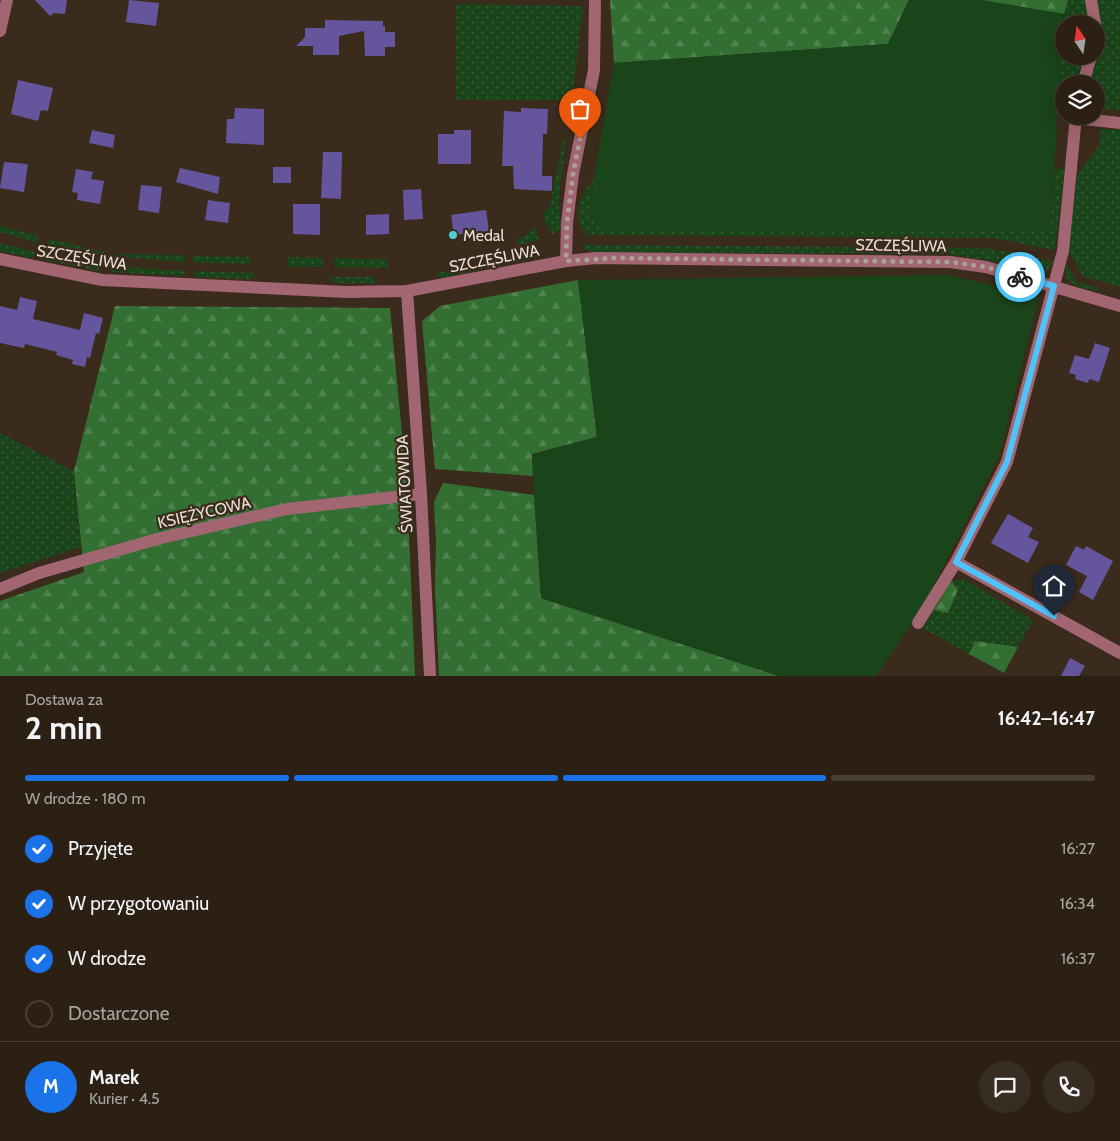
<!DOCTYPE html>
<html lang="pl">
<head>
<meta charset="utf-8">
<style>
  body { margin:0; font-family:Cabin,sans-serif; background:#382d22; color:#f1f3f6; height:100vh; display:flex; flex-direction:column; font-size:19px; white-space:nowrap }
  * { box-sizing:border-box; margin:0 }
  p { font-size:16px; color:#a6a3a0 }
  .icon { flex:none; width:28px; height:28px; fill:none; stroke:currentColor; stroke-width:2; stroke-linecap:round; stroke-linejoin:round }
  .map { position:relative; height:676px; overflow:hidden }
  .sheet { display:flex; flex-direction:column; background:#2c2015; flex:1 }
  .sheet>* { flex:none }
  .needle { width:32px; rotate:347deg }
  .buttons { position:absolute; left:1055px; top:15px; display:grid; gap:10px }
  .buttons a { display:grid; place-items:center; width:50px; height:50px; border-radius:50%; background:#2c2015; box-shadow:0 5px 20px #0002,0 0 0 1px #483e34; font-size:25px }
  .pin { position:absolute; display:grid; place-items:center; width:42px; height:42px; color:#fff; margin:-51px -21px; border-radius:50% 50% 50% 0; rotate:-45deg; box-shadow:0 0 5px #0007 }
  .pin .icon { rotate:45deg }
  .courier { position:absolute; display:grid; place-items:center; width:50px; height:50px; margin:-25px; border:4px solid #4fc3f7; border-radius:50%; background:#fff; color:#222; box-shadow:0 1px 6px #0007 }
  .headline em { font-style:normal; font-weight:700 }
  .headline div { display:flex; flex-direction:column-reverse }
  .headline { display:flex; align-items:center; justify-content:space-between; height:85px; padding:0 25px }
  h1 { font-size:32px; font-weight:700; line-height:38px }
  .bar { display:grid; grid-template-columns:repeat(4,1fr); gap:8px 5px; align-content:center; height:60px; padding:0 25px }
  .bar i { height:6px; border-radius:4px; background:#483e34 }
  .bar .current { background:#1a73e8 }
  .bar p { grid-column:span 4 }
  .line { display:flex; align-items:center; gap:12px; padding:0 25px; border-top:1px solid #483e34 }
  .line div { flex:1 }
  .round { display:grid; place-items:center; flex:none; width:52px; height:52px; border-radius:26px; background:#382d22 }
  ol { padding:0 25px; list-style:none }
  li { display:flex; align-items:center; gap:15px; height:55px }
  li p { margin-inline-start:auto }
  li .icon { padding:5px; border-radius:50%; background:#1a73e8; color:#fff; stroke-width:4 }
  li:last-child { color:#a6a3a0 }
  li i { width:28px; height:28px; border:2px solid #483e34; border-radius:50% }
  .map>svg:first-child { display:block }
  .grass { fill:url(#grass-dots); fill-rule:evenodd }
  .forest { fill:url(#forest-firs) }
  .garden { fill:#1a4419 }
  .building { fill:#64559d }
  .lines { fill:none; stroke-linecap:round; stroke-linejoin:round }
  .minor { stroke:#a16672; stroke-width:12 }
  .done { stroke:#aca095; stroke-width:5; stroke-dasharray:0 9 }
  .route { stroke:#4fc3f7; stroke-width:6 }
  .poi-dot { fill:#52cdce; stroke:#3b2b1c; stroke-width:2 }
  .labels { text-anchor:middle; stroke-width:4.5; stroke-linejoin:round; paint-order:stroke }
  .poi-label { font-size:16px; fill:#e9dfd6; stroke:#3b2b1c; text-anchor:start }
  .street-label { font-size:16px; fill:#e9dfd6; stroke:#3b2b1c }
</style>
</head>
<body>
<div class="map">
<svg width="1120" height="676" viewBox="0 0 1120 676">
  <defs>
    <pattern id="grass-dots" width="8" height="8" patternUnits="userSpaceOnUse" patternTransform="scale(1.25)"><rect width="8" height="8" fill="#1a4419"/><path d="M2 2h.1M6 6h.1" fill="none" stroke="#3b5f3a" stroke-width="1.8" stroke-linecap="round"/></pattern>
    <pattern id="forest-firs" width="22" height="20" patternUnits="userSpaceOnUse" patternTransform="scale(1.25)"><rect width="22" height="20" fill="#336f32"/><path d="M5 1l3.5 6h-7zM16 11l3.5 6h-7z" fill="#51834f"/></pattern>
  </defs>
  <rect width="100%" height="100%" fill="#3b2b1c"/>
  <g class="grass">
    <path d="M1068,0H1120V111L1096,107V84H1064V103L1059,102L1064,14ZM1064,24H1096V56H1064Z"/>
    <polygon points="456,4 583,6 572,100 456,100"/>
    <polygon points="1100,129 1120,130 1120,287 1082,276 1072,255 1066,254 1078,173 1099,146"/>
    <polygon points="564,137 566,139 559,196 561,229 552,234 542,216 550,205"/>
    <path d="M1055,169H1064L1055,250L992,238L586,235C584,231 580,225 579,220C576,206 584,190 593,180L588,213L1050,232Z"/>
    <polygon points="0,226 38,236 36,243 0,232"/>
    <polygon points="534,226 539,240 518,245 517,239 529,233"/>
    <polygon points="49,239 104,252 104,255 48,244"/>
    <polygon points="0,243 35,252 35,255 31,258 0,251"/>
    <polygon points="580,245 983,248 1024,254 1053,262 1048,270 1042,274 994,261 946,254 591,252"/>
    <polygon points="539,252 538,257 442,278 438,276 438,272 476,269"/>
    <polygon points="43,254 102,266 99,271 44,260 42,257"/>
    <polygon points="114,254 185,255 184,262 115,256"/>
    <polygon points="193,256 250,257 250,264 193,262"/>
    <polygon points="288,257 323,258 322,267 288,267"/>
    <polygon points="335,258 388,259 388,268 335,267"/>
    <polygon points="110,266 186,271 183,276 112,272 110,270"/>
    <path d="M1067,266L1077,282L1098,288L1097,291C1085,288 1067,286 1065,272Z"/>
    <polygon points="194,271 255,273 254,276 251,279 196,277"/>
    <polygon points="331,277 373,277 375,283 335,283 332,280"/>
    <polygon points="0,433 74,471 81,547 0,573"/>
    <polygon points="963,579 1033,620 1018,647 975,641 969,654 923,628 934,610 949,613 958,590 951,581"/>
  </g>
  <g class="forest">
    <polygon points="610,0 909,0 888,44 614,63"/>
    <polygon points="981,0 1068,0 1064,14"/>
    <polygon points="578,280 597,437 532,454 533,476 435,469 422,321 440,306"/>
    <polygon points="115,306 390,308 407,487 415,676 0,676 0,601 84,572 74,471"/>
    <polygon points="443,483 534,495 541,598 779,676 439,676 435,587 436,542 434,502"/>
    <polygon points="951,581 958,590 948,613 934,610"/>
    <polygon points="975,641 1018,647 1004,673 969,654"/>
  </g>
  <g class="garden">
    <polygon points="909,0 981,0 1064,14 1050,232 605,231 588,213 614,63 888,44"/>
    <polygon points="948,275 1039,296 999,456 923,607 876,676 779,676 541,598 532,455 597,437 578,280"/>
  </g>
  <g class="building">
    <polygon points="35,0 67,0 65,14 54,13 50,16"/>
    <polygon points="129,0 159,3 156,26 126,22"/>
    <polygon points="325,20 383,21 383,26 385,26 385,32 395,32 395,47 385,47 385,56 365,56 364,31 339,36 339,55 313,55 313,46 296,46 305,37 305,28 325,28"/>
    <polygon points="18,80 53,88 48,111 41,110 38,121 11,114"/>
    <polygon points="235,108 264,109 264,145 226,143 227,119 234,119"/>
    <polygon points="521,108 548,109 547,134 543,134 542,176 552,176 552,191 514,189 513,166 502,166 504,111 521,112"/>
    <polygon points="92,130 115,135 113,148 89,143"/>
    <polygon points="454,130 471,130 471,164 438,164 438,134 454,134"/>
    <polygon points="323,152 342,152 341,199 321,198"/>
    <polygon points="4,162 28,164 24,192 0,188"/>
    <rect x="273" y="167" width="18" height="16"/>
    <polygon points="180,168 220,177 218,194 176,182"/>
    <polygon points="76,169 93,172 91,179 104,181 100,204 77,200 78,193 72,192"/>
    <polygon points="141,185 162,187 159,213 138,210"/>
    <polygon points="421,189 423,219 404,220 403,190"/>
    <polygon points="208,200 230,203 228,223 205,220"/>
    <polygon points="293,204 320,204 320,235 293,234"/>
    <polygon points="486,210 489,231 454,235 451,215"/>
    <polygon points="389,214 389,234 366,235 366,215"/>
    <polygon points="20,297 37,301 33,319 80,330 84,313 103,318 99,334 96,333 90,358 87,357 85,367 72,364 73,360 56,355 57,352 25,344 24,348 0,343 0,306 17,310"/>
    <polygon points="1095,343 1110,348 1099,382 1089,379 1088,383 1075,379 1076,375 1069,373 1075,355 1089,359"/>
    <polygon points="1008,514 1033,528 1028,537 1039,542 1028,563 991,543"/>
    <polygon points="1076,546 1084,550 1086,546 1113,561 1093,600 1079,592 1087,576 1066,565"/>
    <polygon points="1070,658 1085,666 1079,676 1061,676"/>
  </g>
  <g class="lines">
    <g class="minor">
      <polyline points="1091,0 1095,24"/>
      <polyline points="0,31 7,0"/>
      <polyline points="1083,84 1091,56"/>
      <polyline points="1076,116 1063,251 1007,462 956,562 1120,653"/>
      <polyline points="1076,118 1120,123"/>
      <polyline points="0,259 102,280 346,292 407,291 566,261 596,258 950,262 986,267 1120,306"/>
      <polyline points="566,261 567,223 573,174 594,70 595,0"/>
      <polyline points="407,291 421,494 430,676"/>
      <polyline points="0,589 39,573 157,539 287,509 421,494"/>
      <polyline points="918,623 956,562"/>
    </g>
  </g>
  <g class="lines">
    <polyline class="done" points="580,139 573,174 567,223 566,261 615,258 950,262 986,267 1020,277"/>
    <polyline class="route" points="1020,277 1054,286 1007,462 956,562 1054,616"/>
  </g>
  <circle class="poi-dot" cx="453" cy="235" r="5"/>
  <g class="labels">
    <g class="poi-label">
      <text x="463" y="241">Medal</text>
    </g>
    <g class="street-label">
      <text transform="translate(901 245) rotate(1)" y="6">SZCZĘŚLIWA</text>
      <text transform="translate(82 257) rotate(9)" y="6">SZCZĘŚLIWA</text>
      <text transform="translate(494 258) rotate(-11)" y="6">SZCZĘŚLIWA</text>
      <text transform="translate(404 484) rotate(-93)" y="6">ŚWIATOWIDA</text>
      <text transform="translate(204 512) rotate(-13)" y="6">KSIĘŻYCOWA</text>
    </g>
  </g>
</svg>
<div class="buttons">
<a><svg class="needle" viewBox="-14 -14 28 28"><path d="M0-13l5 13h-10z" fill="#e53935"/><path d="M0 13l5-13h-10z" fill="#a6a3a0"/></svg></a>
<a><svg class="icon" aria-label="layers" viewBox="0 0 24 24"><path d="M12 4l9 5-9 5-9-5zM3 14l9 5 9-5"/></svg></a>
</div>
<div class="pin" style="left:580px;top:139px;background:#ea580c"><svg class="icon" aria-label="bag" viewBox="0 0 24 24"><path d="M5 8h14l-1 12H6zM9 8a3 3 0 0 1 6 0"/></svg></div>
<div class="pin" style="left:1054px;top:616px;background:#1f2937"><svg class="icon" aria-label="home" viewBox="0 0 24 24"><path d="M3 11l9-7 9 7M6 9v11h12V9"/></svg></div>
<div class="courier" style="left:1020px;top:277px"><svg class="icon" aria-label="bike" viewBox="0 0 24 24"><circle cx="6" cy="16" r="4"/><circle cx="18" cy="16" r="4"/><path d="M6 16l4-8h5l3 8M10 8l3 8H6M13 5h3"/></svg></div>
</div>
<section class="sheet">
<div class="headline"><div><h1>2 min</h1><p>Dostawa za</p></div><em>16:42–16:47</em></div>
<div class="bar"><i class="current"></i><i class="current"></i><i class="current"></i><i></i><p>W drodze · 180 m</p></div>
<ol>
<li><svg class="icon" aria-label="check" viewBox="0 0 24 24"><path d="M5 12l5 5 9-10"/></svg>Przyjęte<p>16:27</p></li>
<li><svg class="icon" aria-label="check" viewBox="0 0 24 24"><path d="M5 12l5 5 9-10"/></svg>W przygotowaniu<p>16:34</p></li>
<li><svg class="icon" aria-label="check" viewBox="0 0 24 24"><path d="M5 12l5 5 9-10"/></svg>W drodze<p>16:37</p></li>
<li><i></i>Dostarczone</li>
</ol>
<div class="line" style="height:90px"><b class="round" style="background:#1a73e8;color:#fff">M</b><div><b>Marek</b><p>Kurier · 4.5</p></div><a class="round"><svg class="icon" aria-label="chat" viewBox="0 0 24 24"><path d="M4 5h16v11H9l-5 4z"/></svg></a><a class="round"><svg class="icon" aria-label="phone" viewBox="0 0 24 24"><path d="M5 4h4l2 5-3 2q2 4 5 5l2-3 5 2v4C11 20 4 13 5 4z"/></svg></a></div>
</section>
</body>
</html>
